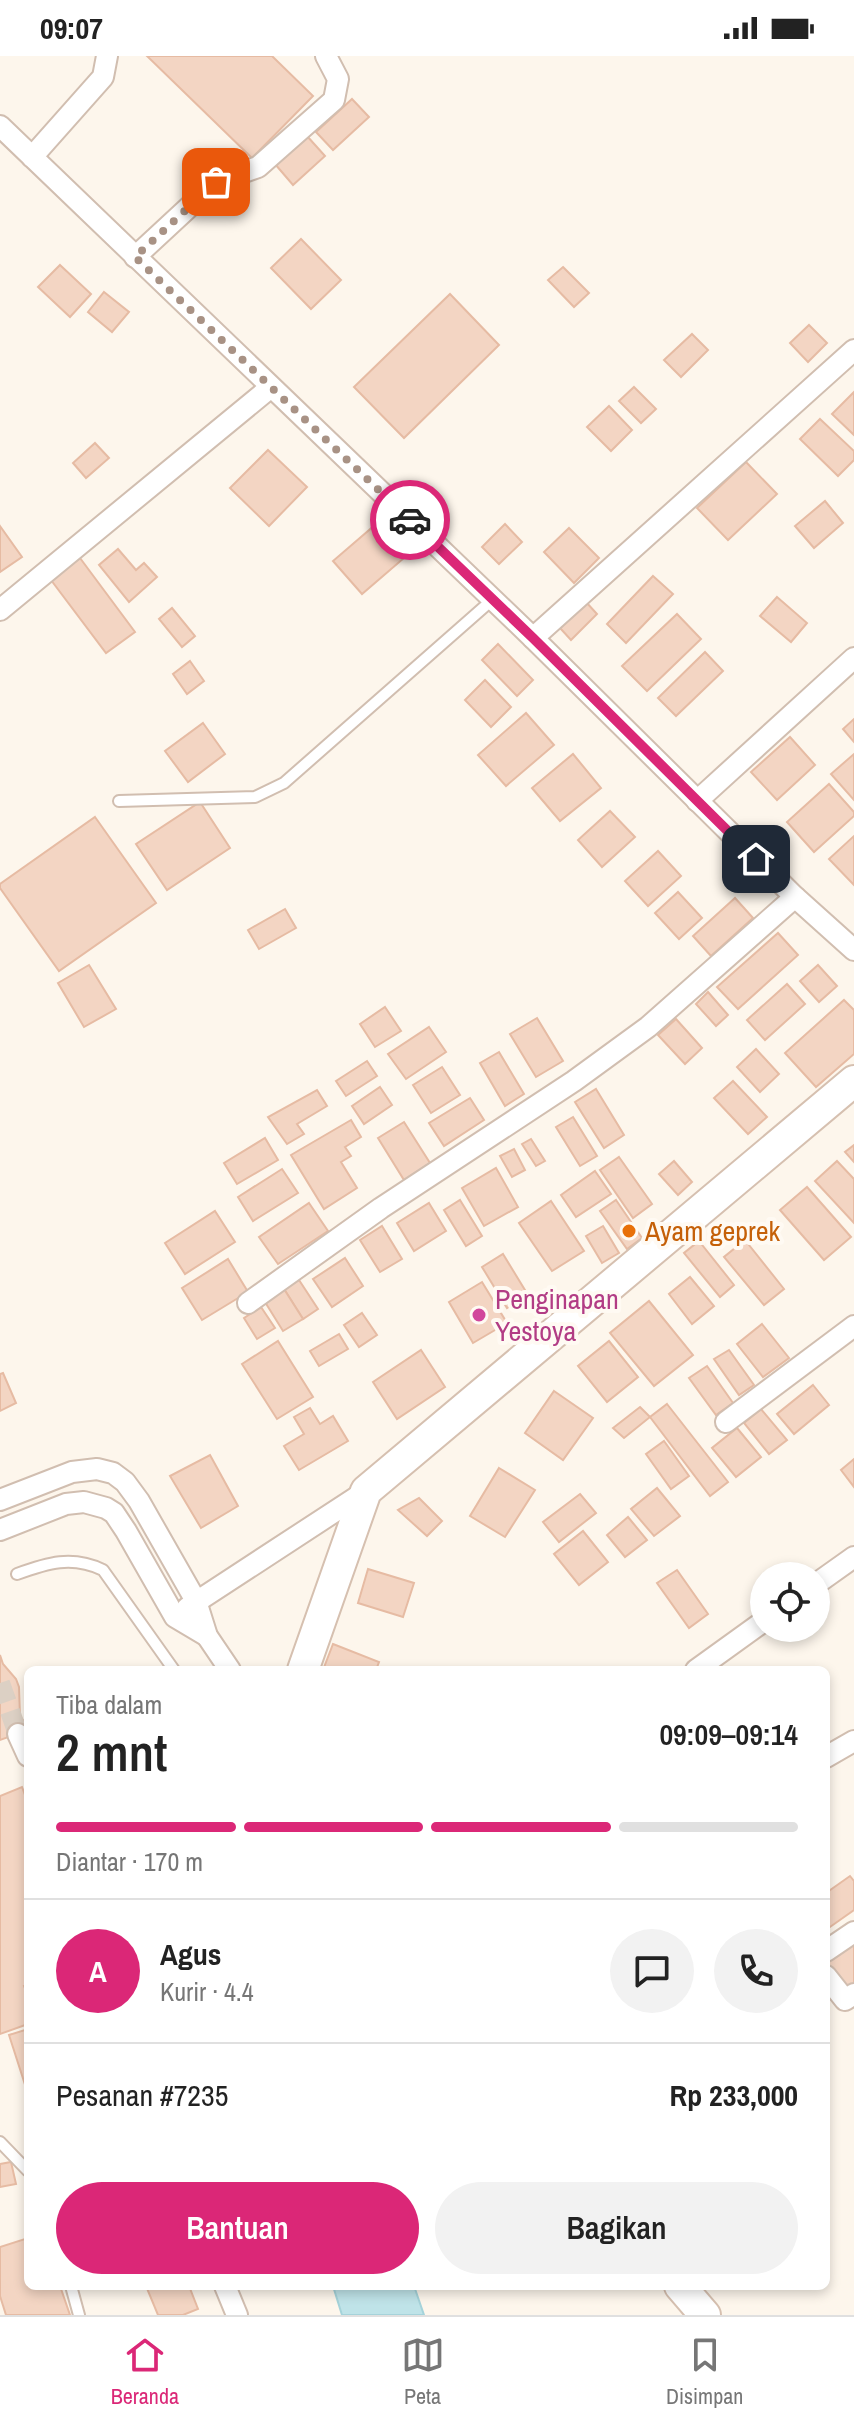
<!DOCTYPE html>
<html lang="id">
<head>
<meta charset="utf-8">
<style>
  body { margin:0; font-family:"Archivo Narrow",sans-serif; background:#f2f2f2; color:#222; height:100vh; display:flex; flex-direction:column; font-size:30px; white-space:nowrap }
  * { box-sizing:border-box; margin:0 }
  p { font-size:26px; color:#767676 }
  .icon { flex:none; width:44px; height:44px; fill:none; stroke:currentColor; stroke-width:2; stroke-linecap:round; stroke-linejoin:round }
  .map { position:relative; flex:1; overflow:hidden }
  .sheet { position:absolute; left:24px; top:1610px; width:806px; height:624px; display:flex; flex-direction:column; background:#fff; border-radius:12px; box-shadow:0 4px 12px #0003 }
  .sheet>* { flex:none }
  .controls { position:absolute; left:750px; top:1506px; display:grid; gap:16px }
  .controls a { display:grid; place-items:center; width:80px; height:80px; border-radius:50%; background:#fff; box-shadow:0 4px 12px #0003; font-size:40px }
  .pin { position:absolute; display:grid; place-items:center; width:68px; height:68px; color:#fff; margin:-34px; border-radius:16px; box-shadow:0 4px 12px #0006 }
  .courier { position:absolute; display:grid; place-items:center; width:80px; height:80px; margin:-40px; border:6px solid #db2777; border-radius:50%; background:#fff; color:#222; box-shadow:0 2px 10px #0007 }
  .overview em { font-style:normal; font-weight:600 }
  .overview div { display:flex; flex-direction:column-reverse }
  .overview { display:flex; align-items:center; justify-content:space-between; height:136px; padding:0 32px }
  h1 { font-size:52px; font-weight:600; line-height:60px }
  .bar { display:grid; grid-template-columns:repeat(4,1fr); gap:12px 8px; align-content:center; height:96px; padding:0 32px }
  .bar i { height:10px; border-radius:6px; background:#e0e0e0 }
  .bar .current { background:#db2777 }
  .bar p { grid-column:span 4 }
  .line { display:flex; align-items:center; gap:20px; padding:0 32px; border-top:2px solid #e0e0e0 }
  .line div { flex:1 }
  .round { display:grid; place-items:center; flex:none; width:84px; height:84px; border-radius:42px; background:#f2f2f2 }
  .primary-button { display:flex; gap:16px; margin-top:auto; padding:16px 32px }
  .primary-button a { flex:1; height:92px; border-radius:48px; background:#db2777; color:#fff; font-size:32px; font-weight:600; line-height:92px; text-align:center }
  .primary-button a+a { background:#f2f2f2; color:#222 }
  .status { display:flex; justify-content:space-between; align-items:center; height:56px; padding:0 40px; background:#fff; direction:ltr }
  .status svg { height:22px; fill:currentColor }
  .menu { display:flex; justify-content:space-around; align-items:center; height:112px; border-top:2px solid #e0e0e0; background:#fff; font-size:22px; color:#767676 }
  .menu a { display:grid; justify-items:center; gap:4px }
  .menu .current { color:#db2777 }
  .map>svg:first-child { display:block }
  .water { fill:#bfe3e8; stroke:#a5d3da; stroke-width:2 }
  .building { fill:#f3d5c3; stroke:#e6bba3; stroke-width:2 }
  .lines { fill:none; stroke-linecap:round; stroke-linejoin:round }
  .street-tunnel { stroke:#dcd0c4; stroke-width:20; stroke-dasharray:20 10; stroke-linecap:butt }
  .lane-casing { stroke:#d1beb0; stroke-width:14 }
  .street-casing { stroke:#d1beb0; stroke-width:24 }
  .secondary-casing { stroke:#d6c0b0; stroke-width:34 }
  .lane { stroke:#fff; stroke-width:10 }
  .street { stroke:#fff; stroke-width:20 }
  .secondary { stroke:#fff; stroke-width:30 }
  .done { stroke:#a89285; stroke-width:8; stroke-dasharray:0 14.4 }
  .route { stroke:#db2777; stroke-width:10 }
  .food-dot { fill:#e8710a; stroke:#fffaf3; stroke-width:3 }
  .hotel-dot { fill:#d1479c; stroke:#fffaf3; stroke-width:3 }
  .labels { text-anchor:middle; stroke-width:8; stroke-linejoin:round; paint-order:stroke }
  .food-label { font-size:28px; fill:#c56008; stroke:#fffaf3; text-anchor:start }
  .hotel-label { font-size:28px; fill:#b23c85; stroke:#fffaf3; text-anchor:start }
</style>
</head>
<body>
<div class="status"><b>09:07</b><svg viewBox="0 0 49 12"><path d="M0 12V9h3v3zM5 12V6h3v6zM10 12V3h3v9zM15 12V0h3v12zM26 1h20v11H26zM47 4h2v5h-2z"/></svg></div>
<div class="map">
<svg width="854" height="2259" viewBox="0 0 854 2259">
  <rect width="100%" height="100%" fill="#fdf6ec"/>
  <polygon class="water" points="333,2230 414,2230 424,2259 342,2259"/>
  <g class="building">
    <polygon points="147,0 272,0 313,40 252,102"/>
    <polygon points="352,43 369,61 333,94 316,76"/>
    <polygon points="307,80 325,100 293,129 275,108"/>
    <polygon points="301,183 341,224 311,253 271,212"/>
    <polygon points="60,209 91,238 70,261 38,231"/>
    <polygon points="563,211 589,237 574,251 548,224"/>
    <polygon points="104,236 129,256 112,276 88,256"/>
    <polygon points="450,238 499,289 404,382 354,331"/>
    <polygon points="809,269 827,287 808,306 790,287"/>
    <polygon points="692,278 708,294 681,321 664,304"/>
    <polygon points="634,331 656,353 641,367 619,345"/>
    <polygon points="854,336 854,379 832,358"/>
    <polygon points="609,350 632,374 611,395 587,371"/>
    <polygon points="820,363 854,395 854,404 838,420 800,383"/>
    <polygon points="95,387 109,402 86,422 73,407"/>
    <polygon points="268,394 307,431 269,470 230,432"/>
    <polygon points="746,406 777,438 728,484 697,452"/>
    <polygon points="825,445 843,467 814,492 795,470"/>
    <polygon points="505,468 522,486 499,508 482,491"/>
    <polygon points="375,469 404,502 362,538 333,505"/>
    <polygon points="0,470 22,501 0,516"/>
    <polygon points="569,472 599,502 574,527 544,496"/>
    <polygon points="118,493 136,514 144,507 157,521 129,546 99,509"/>
    <polygon points="80,502 135,576 106,597 51,524"/>
    <polygon points="653,520 673,538 626,587 607,568"/>
    <polygon points="777,541 807,567 791,586 760,560"/>
    <polygon points="586,546 597,558 571,584 560,572"/>
    <polygon points="172,552 195,580 182,591 159,563"/>
    <polygon points="677,558 701,583 647,635 622,610"/>
    <polygon points="498,588 533,624 517,640 482,604"/>
    <polygon points="705,596 723,615 676,660 658,642"/>
    <polygon points="190,605 204,625 187,638 173,618"/>
    <polygon points="485,624 511,651 491,671 465,644"/>
    <polygon points="526,657 554,689 506,730 478,699"/>
    <polygon points="854,663 854,686 843,673"/>
    <polygon points="203,667 225,698 188,726 165,695"/>
    <polygon points="790,681 815,709 777,744 751,716"/>
    <polygon points="573,698 601,732 560,765 532,732"/>
    <polygon points="854,698 854,744 831,718"/>
    <polygon points="829,728 854,756 854,760 814,796 787,766"/>
    <polygon points="200,746 230,792 167,834 136,788"/>
    <polygon points="610,755 635,781 602,811 578,784"/>
    <polygon points="95,761 156,847 59,915 0,832 0,828"/>
    <polygon points="854,780 854,829 829,803"/>
    <polygon points="658,795 681,820 648,850 625,825"/>
    <polygon points="678,836 702,862 679,883 655,857"/>
    <polygon points="735,842 753,862 711,900 693,880"/>
    <polygon points="285,853 296,872 259,893 248,874"/>
    <polygon points="778,877 798,899 738,953 717,931"/>
    <polygon points="89,909 116,953 84,971 58,927"/>
    <polygon points="818,909 837,930 819,946 800,925"/>
    <polygon points="787,928 805,948 765,984 747,964"/>
    <polygon points="708,936 728,959 716,970 696,948"/>
    <polygon points="844,944 854,954 854,998 816,1031 785,997"/>
    <polygon points="385,951 401,975 375,991 360,968"/>
    <polygon points="537,962 563,1005 536,1021 510,978"/>
    <polygon points="676,963 702,992 685,1008 658,979"/>
    <polygon points="429,971 446,996 406,1023 388,998"/>
    <polygon points="756,993 779,1018 760,1036 737,1011"/>
    <polygon points="499,996 524,1038 505,1050 480,1007"/>
    <polygon points="367,1005 377,1020 346,1040 336,1025"/>
    <polygon points="442,1011 460,1039 431,1057 413,1029"/>
    <polygon points="733,1025 767,1061 748,1078 714,1042"/>
    <polygon points="380,1031 392,1049 364,1068 352,1050"/>
    <polygon points="596,1033 624,1079 604,1092 575,1046"/>
    <polygon points="317,1034 327,1050 297,1068 304,1078 287,1088 268,1061"/>
    <polygon points="470,1042 484,1064 444,1090 429,1067"/>
    <polygon points="573,1061 597,1100 580,1110 556,1071"/>
    <polygon points="351,1064 361,1081 345,1091 351,1100 341,1106 357,1132 324,1153 291,1099"/>
    <polygon points="404,1066 430,1107 404,1124 378,1082"/>
    <polygon points="265,1082 278,1104 237,1128 224,1107"/>
    <polygon points="531,1083 545,1105 536,1110 522,1088"/>
    <polygon points="854,1089 854,1106 845,1096"/>
    <polygon points="514,1093 525,1114 512,1121 500,1100"/>
    <polygon points="619,1101 652,1148 633,1162 600,1114"/>
    <polygon points="674,1105 692,1126 678,1139 659,1118"/>
    <polygon points="837,1105 854,1123 854,1167 815,1125"/>
    <polygon points="496,1112 518,1151 484,1170 462,1132"/>
    <polygon points="282,1113 298,1137 253,1165 238,1141"/>
    <polygon points="595,1115 611,1138 576,1161 561,1139"/>
    <polygon points="807,1131 851,1181 824,1204 780,1154"/>
    <polygon points="460,1144 482,1180 466,1190 444,1154"/>
    <polygon points="616,1144 642,1182 627,1193 600,1155"/>
    <polygon points="551,1145 584,1195 552,1215 519,1167"/>
    <polygon points="309,1147 328,1175 278,1208 259,1181"/>
    <polygon points="429,1147 446,1175 414,1195 397,1167"/>
    <polygon points="215,1155 235,1186 185,1218 165,1187"/>
    <polygon points="382,1170 402,1203 380,1216 360,1184"/>
    <polygon points="603,1170 619,1197 602,1207 586,1180"/>
    <polygon points="745,1184 784,1233 764,1249 724,1201"/>
    <polygon points="699,1185 734,1229 720,1241 684,1197"/>
    <polygon points="503,1198 528,1239 507,1252 482,1211"/>
    <polygon points="345,1202 363,1230 332,1251 313,1223"/>
    <polygon points="228,1203 248,1236 202,1264 182,1232"/>
    <polygon points="690,1221 714,1250 692,1268 669,1238"/>
    <polygon points="299,1224 318,1253 303,1263 284,1233"/>
    <polygon points="482,1226 507,1267 473,1287 449,1246"/>
    <polygon points="284,1233 303,1263 283,1275 265,1246"/>
    <polygon points="649,1245 693,1299 654,1330 610,1277"/>
    <polygon points="261,1251 275,1272 257,1283 244,1262"/>
    <polygon points="362,1257 377,1279 359,1291 344,1269"/>
    <polygon points="762,1268 789,1302 763,1321 737,1288"/>
    <polygon points="339,1278 348,1293 319,1310 310,1295"/>
    <polygon points="278,1285 313,1341 277,1363 242,1308"/>
    <polygon points="609,1285 638,1321 607,1346 578,1310"/>
    <polygon points="421,1294 445,1331 397,1363 373,1326"/>
    <polygon points="729,1294 754,1329 739,1339 714,1303"/>
    <polygon points="707,1310 733,1347 716,1359 689,1322"/>
    <polygon points="3,1317 16,1347 0,1355 0,1318"/>
    <polygon points="813,1329 829,1349 794,1378 777,1358"/>
    <polygon points="554,1335 593,1362 563,1404 525,1377"/>
    <polygon points="667,1348 728,1426 710,1440 650,1361"/>
    <polygon points="640,1351 650,1361 624,1382 613,1372"/>
    <polygon points="310,1352 320,1368 333,1360 348,1385 299,1414 284,1390 304,1378 294,1361"/>
    <polygon points="761,1353 787,1384 769,1398 744,1367"/>
    <polygon points="737,1372 761,1401 736,1421 712,1392"/>
    <polygon points="664,1385 689,1420 671,1433 646,1398"/>
    <polygon points="210,1399 238,1450 201,1472 170,1420"/>
    <polygon points="854,1403 854,1431 841,1414"/>
    <polygon points="499,1412 535,1434 505,1481 470,1460"/>
    <polygon points="657,1432 680,1460 654,1480 631,1453"/>
    <polygon points="580,1438 596,1457 559,1486 543,1466"/>
    <polygon points="419,1442 442,1465 427,1480 398,1454"/>
    <polygon points="628,1461 647,1484 625,1501 607,1479"/>
    <polygon points="583,1475 608,1506 579,1529 554,1498"/>
    <polygon points="368,1513 414,1527 403,1561 358,1547"/>
    <polygon points="677,1514 708,1558 689,1572 657,1527"/>
    <polygon points="333,1588 379,1606 376,1614 323,1614"/>
    <polygon points="0,1599 3,1608 16,1623 19,1631 20,1660 28,1671 28,1674 0,1684"/>
    <polygon points="22,1731 28,1747 28,1928 24,1930 28,1939 28,1968 0,1978 0,1740"/>
    <polygon points="850,1820 854,1825 854,1854 830,1871 826,1866 826,1837"/>
    <polygon points="854,1888 854,1931 844,1937 826,1906"/>
    <polygon points="28,1973 28,2038 9,1979"/>
    <polygon points="11,2106 16,2128 0,2131 0,2108"/>
    <polygon points="28,2182 28,2230 60,2230 70,2259 6,2259 0,2240 0,2191"/>
    <polygon points="146,2230 189,2230 198,2253 183,2259 158,2259"/>
  </g>
  <g class="lines">
    <polyline class="street-tunnel" points="0,1627 18,1678"/>
    <defs>
      <g id="lane">
        <polyline points="119,745 255,741 284,727 492,544"/>
        <path d="M17,1518C47,1507 72,1499 103,1514L174,1614"/>
        <polyline points="0,2086 28,2115"/>
        <polyline points="71,2230 79,2259"/>
      </g>
      <g id="street">
        <polyline points="0,70 533,582 795,841 854,894"/>
        <polyline points="32,101 103,21 107,0"/>
        <polyline points="135,201 216,126 258,111 334,44 338,23 326,0"/>
        <polyline points="0,554 271,331"/>
        <polyline points="533,582 854,294"/>
        <polyline points="697,745 854,602"/>
        <polyline points="248,1247 381,1152 574,1025 648,971 795,841"/>
        <polyline points="726,1366 854,1270"/>
        <polyline points="0,1444 72,1416 97,1413 113,1417 125,1426 139,1445 196,1545 207,1580 230,1614"/>
        <polyline points="0,1474 66,1448 84,1446 106,1452 114,1457 126,1475 175,1561 207,1580"/>
        <polyline points="816,1528 854,1501"/>
        <polyline points="187,1552 366,1435"/>
        <polyline points="696,1614 764,1565"/>
        <polyline points="18,1678 28,1700"/>
        <polyline points="826,1701 854,1685"/>
        <polyline points="826,1895 854,1876"/>
        <polyline points="826,1920 845,1944 854,1938"/>
        <polyline points="225,2230 237,2259"/>
      </g>
      <g id="secondary">
        <polyline points="303,1614 366,1435 854,1025"/>
        <polyline points="680,2230 705,2259"/>
      </g>
    </defs>
    <use href="#lane" class="lane-casing"/>
    <use href="#street" class="street-casing"/>
    <use href="#secondary" class="secondary-casing"/>
    <use href="#lane" class="lane"/>
    <use href="#street" class="street"/>
    <use href="#secondary" class="secondary"/>
  </g>
  <g class="lines">
    <polyline class="done" points="216,126 135,201 410,464"/>
    <polyline class="route" points="410,464 533,582 756,803"/>
  </g>
  <circle class="food-dot" cx="629" cy="1175" r="8"/>
  <circle class="hotel-dot" cx="479" cy="1259" r="8"/>
  <g class="labels">
    <g class="food-label">
      <text x="645" y="1185">Ayam geprek</text>
    </g>
    <g class="hotel-label">
      <text x="495" y="1253">Penginapan<tspan x="495" dy="32">Yestoya</tspan></text>
    </g>
  </g>
</svg>
<div class="controls">
<a><svg class="icon" aria-label="locate" viewBox="0 0 24 24"><circle cx="12" cy="12" r="6"/><path d="M12 2v4M12 18v4M2 12h4M18 12h4"/></svg></a>
</div>
<div class="pin" style="left:216px;top:126px;background:#ea580c"><svg class="icon" aria-label="bag" viewBox="0 0 24 24"><path d="M5 8h14l-1 12H6zM9 8a3 3 0 0 1 6 0"/></svg></div>
<div class="pin" style="left:756px;top:803px;background:#1f2937"><svg class="icon" aria-label="home" viewBox="0 0 24 24"><path d="M3 11l9-7 9 7M6 9v11h12V9"/></svg></div>
<div class="courier" style="left:410px;top:464px"><svg class="icon" aria-label="car" viewBox="0 0 24 24"><path d="M5 17H2v-5l4-1 3-4h7l3 4 3 1v5h-3M9 17h6M6 11h13"/><circle cx="7" cy="17" r="2"/><circle cx="17" cy="17" r="2"/></svg></div>
<section class="sheet">
<div class="overview"><div><h1>2 mnt</h1><p>Tiba dalam</p></div><em>09:09–09:14</em></div>
<div class="bar"><i class="current"></i><i class="current"></i><i class="current"></i><i></i><p>Diantar · 170 m</p></div>
<div class="line" style="height:144px"><b class="round" style="background:#db2777;color:#fff">A</b><div><b>Agus</b><p>Kurir · 4.4</p></div><a class="round"><svg class="icon" aria-label="chat" viewBox="0 0 24 24"><path d="M4 5h16v11H9l-5 4z"/></svg></a><a class="round"><svg class="icon" aria-label="phone" viewBox="0 0 24 24"><path d="M5 4h4l2 5-3 2q2 4 5 5l2-3 5 2v4C11 20 4 13 5 4z"/></svg></a></div>
<div class="line" style="height:104px"><div>Pesanan #7235</div><b>Rp 233,000</b></div>
<div class="primary-button"><a>Bantuan</a><a>Bagikan</a></div>
</section>
</div>
<nav class="menu">
<a class="current"><svg class="icon" aria-label="home" viewBox="0 0 24 24"><path d="M3 11l9-7 9 7M6 9v11h12V9"/></svg>Beranda</a>
<a><svg class="icon" aria-label="map" viewBox="0 0 24 24"><path d="M3 6l6-2 6 2 6-2v14l-6 2-6-2-6 2zM9 4v14M15 6v14"/></svg>Peta</a>
<a><svg class="icon" aria-label="saved" viewBox="0 0 24 24"><path d="M7 4h10v16l-5-4-5 4z"/></svg>Disimpan</a>
</nav>
</body>
</html>
